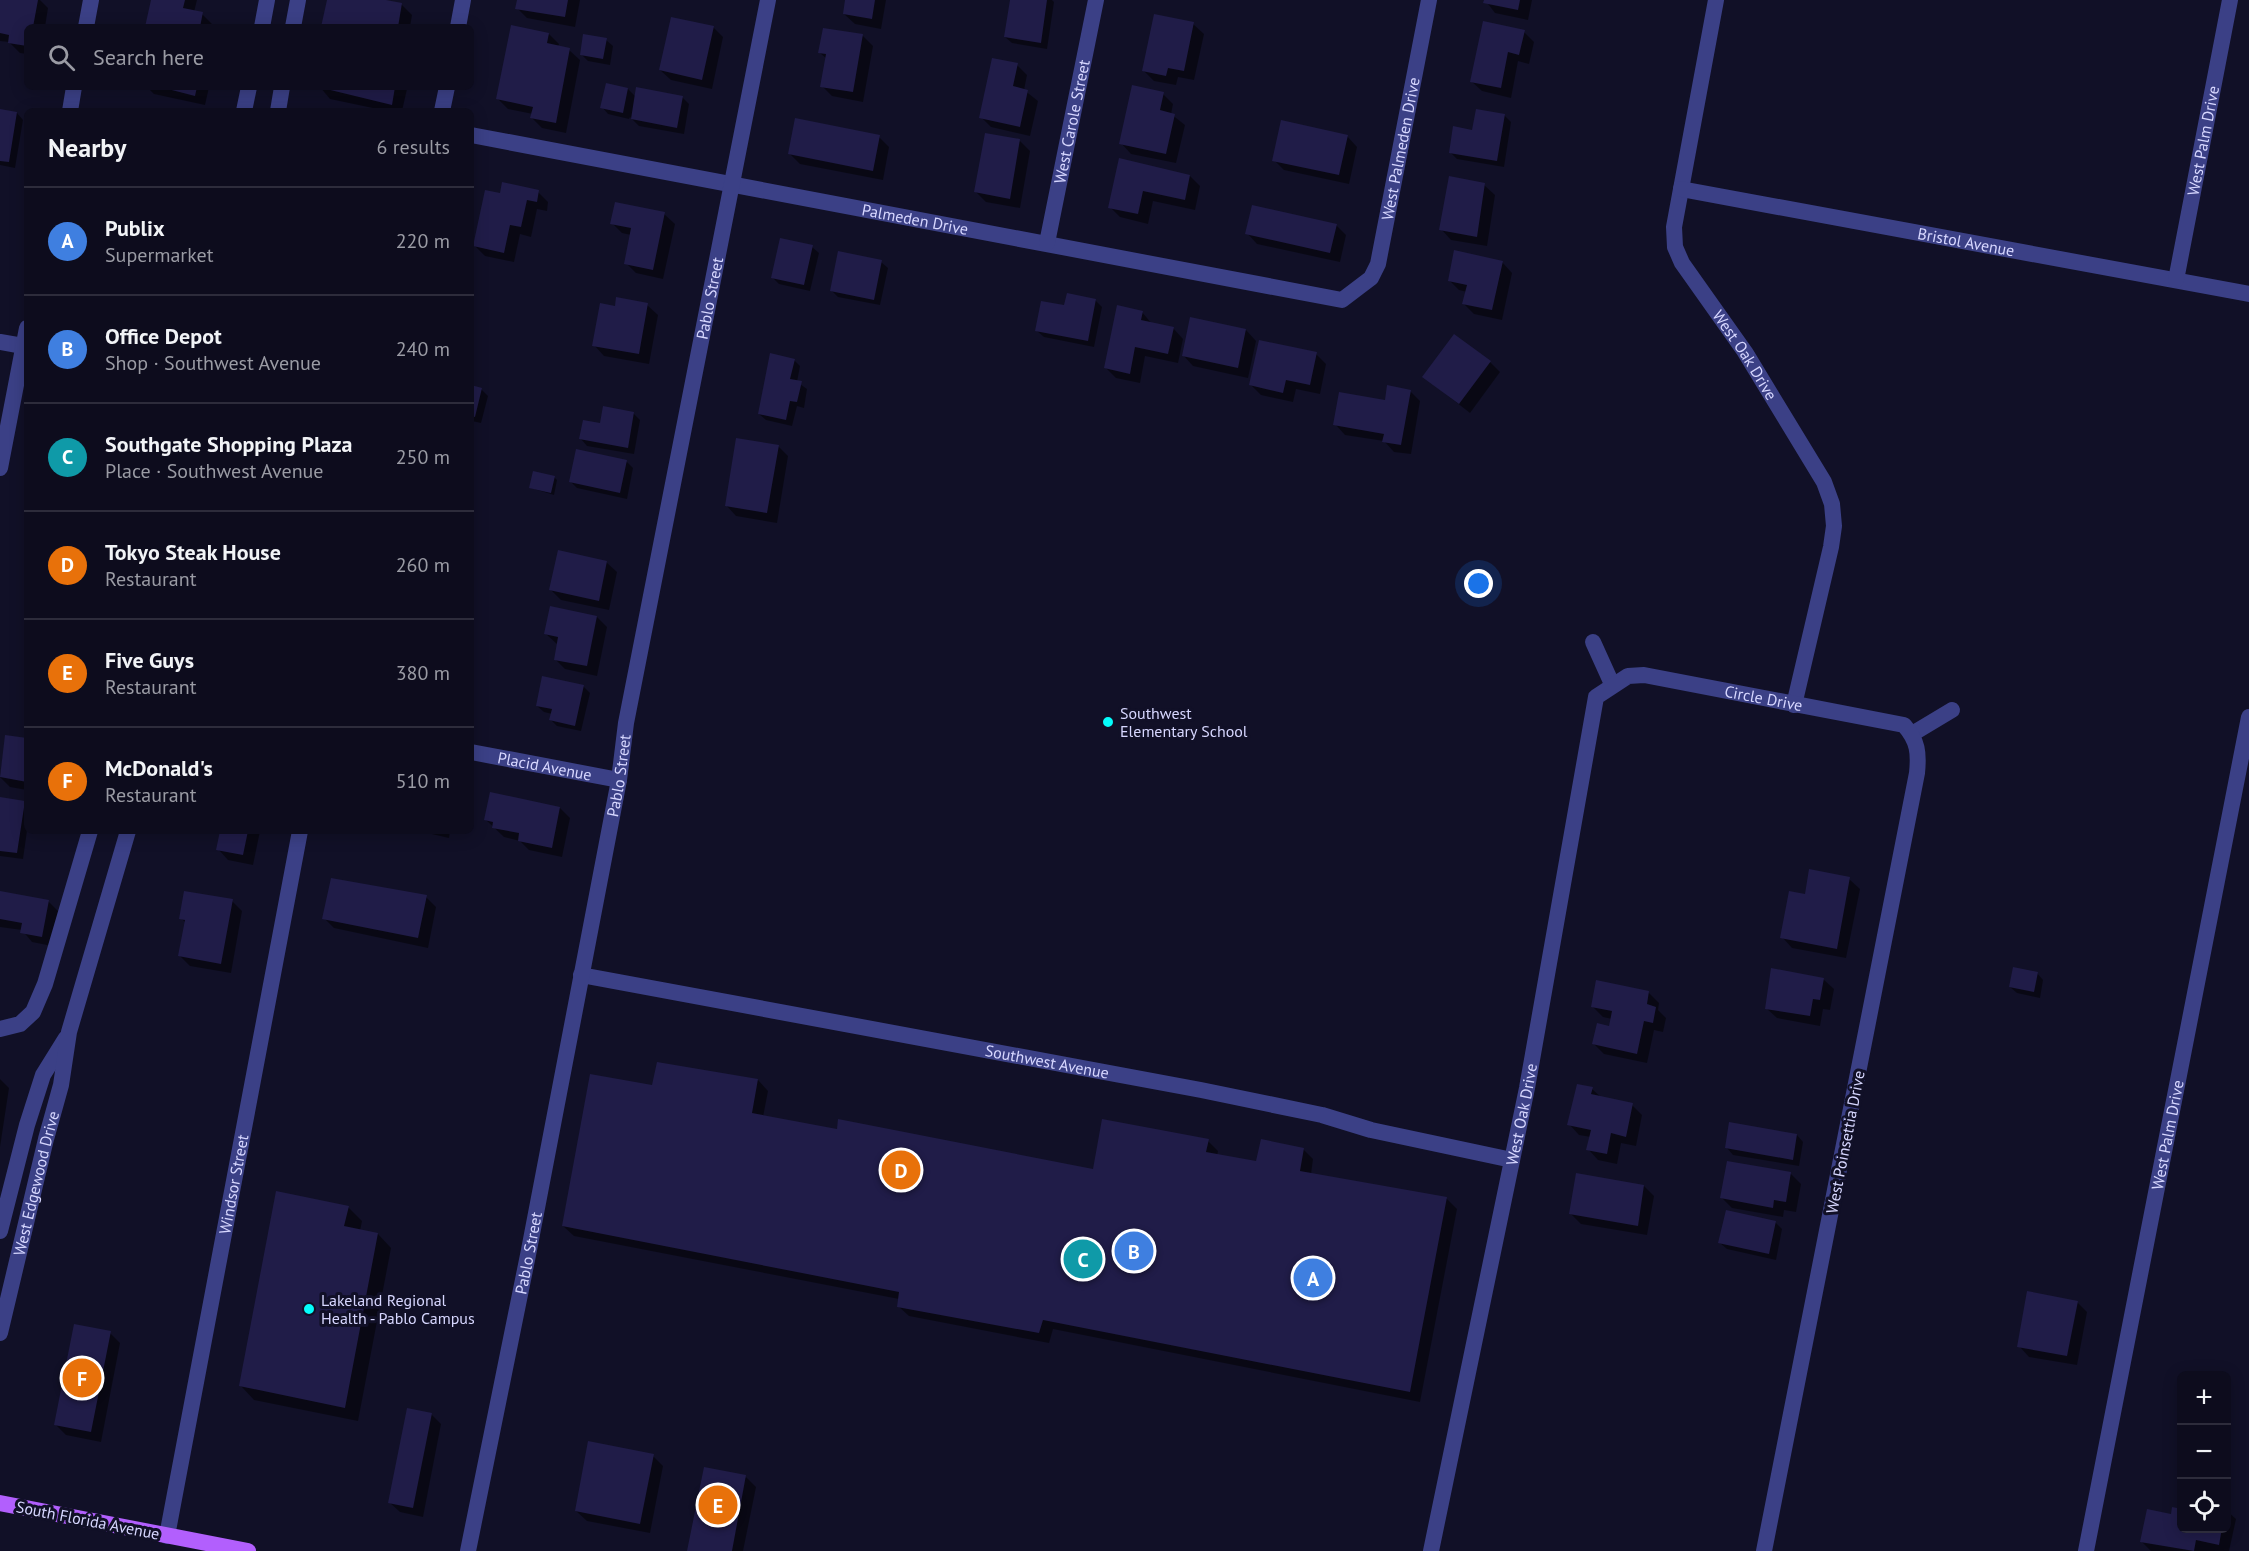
<!DOCTYPE html>
<html lang="en">
<head>
<meta charset="utf-8">
<style>
  body { margin:0; font-family:"PT Sans",sans-serif; background:#1b1a2a; color:#f1f3f6 }
  .controls { position:absolute; right:18px; bottom:18px; display:grid; overflow:hidden; border-radius:9px; box-shadow:0 3px 15px #0003 }
  .controls button { width:54px; height:54px; display:grid; place-items:center; padding:0; border:0; border-bottom:2px solid #2d2c3b; background:#0d0c1d; color:#f1f3f6; font:30px sans-serif }
  .you { position:absolute; left:1479px; top:584px; width:21px; height:21px; margin:-15px; border:4px solid #fff; border-radius:50%; background:#1a73e8; box-shadow:0 0 0 9px #1a73e833 }
  .badge { display:grid; place-items:center; width:39px; height:39px; border-radius:50%; background:#db2777; color:#fff; font-size:20px; font-weight:700 }
  .pin { position:absolute; translate:-50% -50%; border:3px solid #fff; box-shadow:0 2px 6px #0006 }
  .list { margin:0; padding:0; list-style:none }
  h2 { display:flex; justify-content:space-between; align-items:center; height:78px; margin:0; padding:0 24px; font-size:26px }
  h2 small { font-size:20px; font-weight:400; color:#9a9ba4 }
  .list li { display:grid; grid-template-columns:39px 1fr auto; gap:18px; align-items:center; box-sizing:border-box; height:108px; padding:0 24px; border-top:2px solid #2d2c3b }
  .list b { display:block; font-size:22px; white-space:nowrap }
  .list p { margin:0; font-size:20px; white-space:nowrap; color:#9a9ba4 }
  .list em { font-size:20px; font-style:normal; color:#9a9ba4 }
  .icon { flex:none; width:33px; height:33px; fill:none; stroke:currentColor; stroke-width:2; stroke-linecap:round; stroke-linejoin:round }
  .map { position:relative; flex:none; width:2249px; height:1551px; overflow:hidden }
  .search { position:absolute; background:#0d0c1d; box-shadow:0 3px 15px #0003; left:24px; top:24px; width:450px; height:66px; display:flex; align-items:center; gap:15px; box-sizing:border-box; padding:0 21px; border-radius:9px; color:#9a9ba4; font-size:22px }
  .panel { position:absolute; background:#0d0c1d; box-shadow:0 3px 15px #0003; left:24px; top:108px; width:450px; height:726px; border-radius:9px }
  .map>svg:first-child { display:block }
</style>
</head>
<body>
<div class="map">
<svg width="2249" height="1551" viewBox="0 0 2249 1551">
  <rect width="100%" height="100%" fill="#111027"/>
  <path fill="#0007" d="M0 0H40L48 8 45 27H27V54L20 53 9 42 0 41Z
    M152 0H197L194 12 202 14 212 24V27H147Z
    M328 0H378L402 5 412 15 410 27H323Z
    M518 0H580L575 27 527 18 517 8Z
    M847 0H886L881 29 855 24 844 14Z
    M1011 0H1052L1054 2 1047 49 1012 43 1005 37Z
    M1485 0H1532L1528 20 1495 13Z
    M1193 24 1204 34 1194 80 1178 77 1176 85 1154 81 1143 70Z
    M713 27 723 37 712 89 671 80 660 70Z
    M1524 32 1534 42 1529 64 1518 61 1511 98 1482 91 1471 81Z
    M549 34 559 44 558 47 569 50 580 60 566 133 542 128 532 118 533 114 508 109 498 99Z
    M863 36 873 46 863 102 832 96 822 86 827 59 820 53Z
    M606 40 613 46 610 65 588 61 581 54Z
    M1017 65 1027 75 1024 90 1038 101 1030 136 991 127 981 117Z
    M147 87H209L205 105 154 94Z
    M320 87H405L407 89 402 111H387L330 99Z
    M628 89 636 97H682L689 104 684 134 639 126 630 117 629 119 608 114 602 107Z
    M1163 94 1173 104 1171 114 1185 125 1176 163 1131 154 1121 143Z
    M0 110 17 113 23 120 15 168 0 165Z
    M1504 115 1511 122 1504 167 1457 159 1450 152 1473 131Z
    M1347 136 1357 147 1349 184 1284 170 1274 160Z
    M879 137 889 147 883 180 800 164 789 153Z
    M1020 141 1030 151 1020 208 986 202 976 192Z
    M1120 160 1190 176 1200 186 1195 210 1153 201 1148 224 1120 217 1110 207Z
    M1484 185 1495 195 1487 246 1451 240 1441 229Z
    M538 192 548 202 547 211 537 209 531 237 520 234 514 262 485 256 475 246 501 195Z
    M664 214 675 224 663 279 636 273 626 263 631 235 622 233 612 223Z
    M1336 225 1346 235 1340 262 1257 244 1247 233Z
    M812 247 819 253 810 291 779 284 772 277Z
    M881 262 888 268 880 305 838 297 831 290Z
    M1502 262 1512 273 1502 320 1474 314 1464 304 1467 292 1459 290 1449 280Z
    M1095 300 1102 307 1094 347 1044 337 1037 331 1065 307Z
    M647 305 658 315 649 364 604 356 594 345 616 307Z
    M1142 312 1152 324 1173 328 1183 339 1178 363 1145 356 1140 383 1116 378 1106 368Z
    M1246 330 1256 341 1248 378 1193 366 1183 355Z
    M1316 354 1326 364 1320 394 1296 389 1293 402 1261 395 1251 385Z
    M794 360 800 366 797 382 807 389 804 408 797 406 792 426 766 420 759 414Z
    M1490 362 1500 372 1470 413 1424 377Z
    M471 387 481 389 488 396 481 423 472 421 471 428Z
    M1410 391 1420 401 1411 454 1394 452 1384 441 1345 435 1335 424Z
    M633 413 640 420 634 454 587 446 581 439 601 425Z
    M778 446 788 456 777 523 736 516 726 505Z
    M627 462 633 468 627 499 577 488 570 481Z
    M554 477 557 480 554 495 531 488Z
    M606 562 617 572 609 610 561 600 551 590Z
    M597 617 607 627 597 676 565 669 555 659 558 645 546 634Z
    M583 686 590 693 581 731 557 726 551 720 552 714 544 712 537 706Z
    M6 736 27 740V790L10 787 0 777Z
    M0 799 27 805V831L23 859 0 856Z
    M560 808 570 818 562 857 529 850 520 841 504 837 486 820Z
    M213 831H260L253 865 228 860 218 849 221 833Z
    M419 831H450L449 838Z
    M1849 879 1860 889 1846 958 1792 948 1782 937 1806 896Z
    M0 892 48 901 58 911 52 946 32 942 22 930 0 927Z
    M426 897 436 907 428 948 334 928 324 918Z
    M232 901 242 911 231 973 190 966 180 956 186 923 181 918Z
    M2037 973 2043 980 2040 998 2017 993 2010 987Z
    M1823 979 1834 989 1830 1010 1823 1009 1820 1026 1777 1018 1766 1008Z
    M1649 993 1659 1003 1658 1010 1666 1018 1663 1032 1654 1030 1647 1063 1604 1054 1594 1044 1610 1028 1612 1019 1603 1017 1592 1006Z
    M0 1079 9 1088 0 1147Z
    M758 1080 768 1091 763 1117 838 1131 1095 1171 1208 1141 1218 1151 1217 1156 1257 1163 1303 1149 1313 1159 1311 1174 1447 1199 1457 1209 1420 1402 1053 1329 1049 1343 909 1316 898 1306 899 1299 574 1236 563 1226 653 1087Z
    M1592 1089 1602 1098 1632 1105 1642 1115 1636 1146 1621 1143 1617 1164 1598 1160 1588 1149 1591 1137 1579 1135 1569 1124Z
    M1797 1135 1803 1142 1799 1166 1733 1155 1727 1148Z
    M1791 1174 1801 1184 1796 1212 1784 1210 1783 1217 1732 1208 1722 1198Z
    M1644 1186 1654 1196 1647 1235 1581 1224 1571 1214Z
    M348 1207 362 1221 360 1231 378 1234 391 1248 358 1421 254 1400 241 1386Z
    M1727 1212 1776 1223 1782 1229 1776 1260 1727 1249 1720 1243Z
    M2077 1302 2087 1312 2077 1365 2029 1357 2019 1346Z
    M110 1333 120 1343 101 1442 66 1435 56 1425Z
    M431 1414 441 1424 423 1517 400 1512 389 1502Z
    M653 1456 663 1466 650 1533 587 1521 576 1511Z
    M746 1477 756 1487 743 1551H689Z
    M2226 1510 2236 1519 2229 1551H2151L2142 1542 2172 1515 2182 1528H2226Z"/>
  <path fill="#201c48" d="M0 0H38L33 27H27V46L8 43 9 35 0 33Z
    M151 0H185L183 8 203 12 200 27H145Z
    M327 0H386L402 3 398 27H321Z
    M517 0H568L565 17 515 9Z
    M845 0H875L872 19 843 14Z
    M1010 0H1047L1041 43 1004 37Z
    M1484 0H1520L1518 10 1483 3Z
    M1154 14 1194 22 1184 71 1168 68 1166 76 1142 71Z
    M671 17 714 26 702 80 659 70Z
    M1483 21 1525 30 1519 55 1508 52 1501 88 1470 82Z
    M511 25 549 33 547 43 570 48 556 123 530 118 533 107 496 99Z
    M823 28 863 34 853 92 820 87 826 54 818 53Z
    M583 34 607 38 603 59 580 55Z
    M992 58 1018 63 1013 86 1028 90 1020 127 979 118Z
    M606 83 628 88 623 113 600 108Z
    M1132 85 1164 92 1160 110 1175 114 1166 154 1119 144Z
    M160 87H197L195 96Z
    M318 87H395L392 105Z
    M636 87 683 96 677 128 631 119Z
    M0 109 17 112 9 162 0 161Z
    M1476 109 1505 114 1497 161 1449 153 1453 126 1472 130Z
    M795 118 880 135 873 171 788 154Z
    M1281 120 1348 135 1339 175 1272 161Z
    M985 133 1020 139 1010 199 974 192Z
    M1119 158 1190 175 1185 200 1143 191 1138 214 1108 208Z
    M1449 176 1485 183 1477 237 1439 230Z
    M502 182 539 190 537 202 527 200 521 227 510 225 504 253 473 246 485 190 500 193Z
    M615 202 665 212 653 270 624 264 631 228 610 224Z
    M1252 205 1337 224 1330 253 1245 234Z
    M780 238 813 245 804 285 771 278Z
    M1454 250 1503 261 1492 310 1462 304 1467 285 1448 281Z
    M838 251 882 260 874 300 830 291Z
    M1067 293 1096 299 1088 341 1035 331 1041 301 1064 305Z
    M616 297 648 303 639 354 592 346 600 303 615 306Z
    M1117 305 1143 311 1141 320 1174 327 1168 354 1135 347 1130 374 1104 368Z
    M1190 317 1246 329 1238 368 1182 356Z
    M1454 334 1491 361 1459 404 1422 377Z
    M1259 340 1317 352 1310 385 1286 380 1283 393 1249 385Z
    M770 353 795 359 790 379 802 381 797 402 790 401 786 420 758 414Z
    M471 385 482 388 475 417 471 416Z
    M1387 385 1411 390 1401 445 1382 442 1384 434 1333 425 1339 392 1385 400Z
    M603 406 634 412 628 448 579 439 583 420 600 423Z
    M736 438 779 445 767 513 725 506Z
    M576 449 627 460 620 493 569 482Z
    M533 471 555 476 551 493 529 488Z
    M558 550 607 561 599 601 549 590Z
    M550 606 597 616 587 666 554 660 558 637 544 634Z
    M542 676 584 685 575 726 549 720 552 709 536 706Z
    M5 735 27 738V782L0 777Z
    M490 792 560 807 552 848 518 841 519 833 492 828 493 822 484 820Z
    M0 797 25 801 17 853 0 851Z
    M220 831H248L243 855 216 850Z
    M1809 869 1850 877 1837 949 1780 938 1789 891 1805 894Z
    M331 878 427 895 418 938 322 919Z
    M0 891 49 900 42 937 20 933 22 923 0 919Z
    M184 891 233 899 221 964 178 956 185 920 179 919Z
    M2013 967 2038 972 2034 992 2009 987Z
    M1771 968 1824 978 1820 1000 1813 999 1810 1016 1765 1009Z
    M1596 980 1649 991 1647 1004 1656 1007 1653 1023 1644 1021 1637 1054 1592 1044 1597 1023 1609 1026 1612 1011 1591 1007Z
    M657 1062 758 1079 752 1113 837 1129 838 1119 1093 1169 1102 1119 1209 1139 1206 1152 1256 1161 1261 1139 1304 1148 1300 1171 1447 1197 1410 1392 1043 1320 1039 1333 897 1307 899 1292 562 1226 590 1074 652 1085Z
    M1577 1084 1593 1087 1591 1094 1633 1103 1626 1137 1611 1133 1607 1154 1586 1150 1591 1130 1567 1125Z
    M1729 1122 1797 1134 1793 1160 1725 1148Z
    M1727 1161 1791 1172 1786 1202 1774 1200 1773 1208 1720 1198Z
    M1576 1173 1644 1185 1638 1226 1569 1214Z
    M276 1191 349 1206 344 1226 378 1233 345 1408 239 1386Z
    M1726 1210 1776 1221 1769 1254 1718 1243Z
    M2027 1291 2078 1301 2067 1356 2017 1347Z
    M74 1324 111 1331 91 1432 54 1425Z
    M407 1408 432 1413 413 1508 388 1503Z
    M588 1441 654 1454 640 1524 575 1511Z
    M704 1467 746 1475 732 1551H687Z
    M2172 1507 2182 1509V1528H2222L2219 1545 2196 1540 2194 1551 2140 1542 2147 1509 2171 1514Z"/>
  <g fill="none" stroke-linecap="round" stroke-linejoin="round">
    <g stroke="#3b4086" stroke-width="16">
      <path id="s1" d="M1716 0 1674 227 1675 247 1682 263 1745 352 1824 482 1832 504 1834 526 1831 547 1794 705"/>
      <path d="M86 27 91 0"/>
      <path d="M262 27 267 0"/>
      <path d="M293 27 298 0"/>
      <path d="M458 27 463 0"/>
      <path d="M70 111 74 87"/>
      <path d="M244 111 249 87"/>
      <path d="M278 111 282 87"/>
      <path d="M442 111 447 87"/>
      <path id="s2" d="M471 135 1342 300 1371 278 1378 264 1429 0"/>
      <path id="s3" d="M1681 189 2249 294"/>
      <path id="s4" d="M1047 243 1096 0"/>
      <path id="s5" d="M2176 280 2230 0"/>
      <path d="M0 342 23 346"/>
      <path d="M0 468 27 328"/>
      <path d="M1593 642 1612 684"/>
      <path d="M1912 734 1952 710"/>
      <path id="s6" d="M471 752 619 780"/>
      <path id="s7" d="M581 975 1201 1090 1322 1115 1371 1130 1512 1160"/>
      <path d="M0 1029 20 1024 33 1012 45 984 90 831"/>
      <path d="M0 1231 27 1125 43 1075 66 1038"/>
      <path id="s8" d="M0 1333 46 1139 61 1085 69 1032 128 831"/>
      <path id="s9" d="M167 1536 300 831"/>
      <path id="s10" d="M468 1551 528 1255 619 780 626 723 768 0"/>
      <path id="s11" d="M1431 1551 1527 1088 1596 697 1628 676 1644 675 1904 725C1918 741 1919 753 1917 773L1764 1551"/>
      <path id="s12" d="M2086 1551 2249 717"/>
    </g>
    <path stroke="#b25ffd" stroke-width="16" d="M0 1503 248 1551"/>
  </g>
  <g fill="#05fcfb" stroke="#111027" stroke-width="2">
    <circle cx="1108" cy="722" r="6"/>
    <circle cx="309" cy="1309" r="6"/>
  </g>
  <g text-anchor="middle" dominant-baseline="central" stroke-width="6" stroke-linejoin="round" paint-order="stroke">
    <g font-size="16" fill="#d7d7ff" stroke="#111027">
      <text stroke="none"><textPath href="#s4" startOffset="124">West Carole Street</textPath></text>
      <text stroke="none"><textPath href="#s5" startOffset="142">West Palm Drive</textPath></text>
      <text stroke="none"><textPath href="#s2" startOffset="1056">West Palmeden Drive</textPath></text>
      <text stroke="none"><textPath href="#s2" startOffset="452">Palmeden Drive</textPath></text>
      <text stroke="none"><textPath href="#s3" startOffset="290">Bristol Avenue</textPath></text>
      <text stroke="none"><textPath href="#s10" startOffset="1276">Pablo Street</textPath></text>
      <text stroke="none"><textPath href="#s1" startOffset="380">West Oak Drive</textPath></text>
      <text stroke="none"><textPath href="#s11" startOffset="1046">Circle Drive</textPath></text>
      <text stroke="none"><textPath href="#s6" startOffset="75">Placid Avenue</textPath></text>
      <text stroke="none"><textPath href="#s10" startOffset="790">Pablo Street</textPath></text>
      <text stroke="none"><textPath href="#s7" startOffset="474">Southwest Avenue</textPath></text>
      <text stroke="none"><textPath href="#s11" startOffset="446">West Oak Drive</textPath></text>
      <text stroke="none"><textPath href="#s12" startOffset="424">West Palm Drive</textPath></text>
      <text transform="translate(1845 1142) rotate(-79)">West Poinsettia Drive</text>
      <text stroke="none"><textPath href="#s8" startOffset="154">West Edgewood Drive</textPath></text>
      <text stroke="none"><textPath href="#s9" startOffset="358">Windsor Street</textPath></text>
      <text stroke="none"><textPath href="#s10" startOffset="304">Pablo Street</textPath></text>
      <text transform="translate(88 1520) rotate(11)">South Florida Avenue</text>
    </g>
    <g font-size="16" fill="#d7d7ff" stroke="#111027" text-anchor="start">
      <text x="1120" y="713">Southwest<tspan x="1120" dy="18">Elementary School</tspan></text>
      <text x="321" y="1300">Lakeland Regional<tspan x="321" dy="18">Health - Pablo Campus</tspan></text>
    </g>
  </g>
</svg>
<div class="controls">
<button>+</button>
<button>−</button>
<button><svg class="icon" aria-label="locate" viewBox="0 0 24 24"><circle cx="12" cy="12" r="6"/><path d="M12 2v4M12 18v4M2 12h4M18 12h4"/></svg></button>
</div>
<div class="you"></div>
<div class="pin badge" style="left:1313px;top:1278px;background:#3f7fe0">A</div>
<div class="pin badge" style="left:1134px;top:1251px;background:#3f7fe0">B</div>
<div class="pin badge" style="left:1083px;top:1259px;background:#0f9aa8">C</div>
<div class="pin badge" style="left:901px;top:1170px;background:#e8710a">D</div>
<div class="pin badge" style="left:718px;top:1505px;background:#e8710a">E</div>
<div class="pin badge" style="left:82px;top:1378px;background:#e8710a">F</div>
<div class="search"><svg class="icon" aria-label="search" viewBox="0 0 24 24"><circle cx="10" cy="10" r="6"/><path d="M15 15l6 6"/></svg>Search here</div>
<section class="panel">
<h2>Nearby<small>6 results</small></h2>
<ul class="list">
<li><span class="badge" style="background:#3f7fe0">A</span><div><b>Publix</b><p>Supermarket</p></div><em>220 m</em></li>
<li><span class="badge" style="background:#3f7fe0">B</span><div><b>Office Depot</b><p>Shop · Southwest Avenue</p></div><em>240 m</em></li>
<li><span class="badge" style="background:#0f9aa8">C</span><div><b>Southgate Shopping Plaza</b><p>Place · Southwest Avenue</p></div><em>250 m</em></li>
<li><span class="badge" style="background:#e8710a">D</span><div><b>Tokyo Steak House</b><p>Restaurant</p></div><em>260 m</em></li>
<li><span class="badge" style="background:#e8710a">E</span><div><b>Five Guys</b><p>Restaurant</p></div><em>380 m</em></li>
<li><span class="badge" style="background:#e8710a">F</span><div><b>McDonald's</b><p>Restaurant</p></div><em>510 m</em></li>
</ul>
</section>
</div>
</body>
</html>
